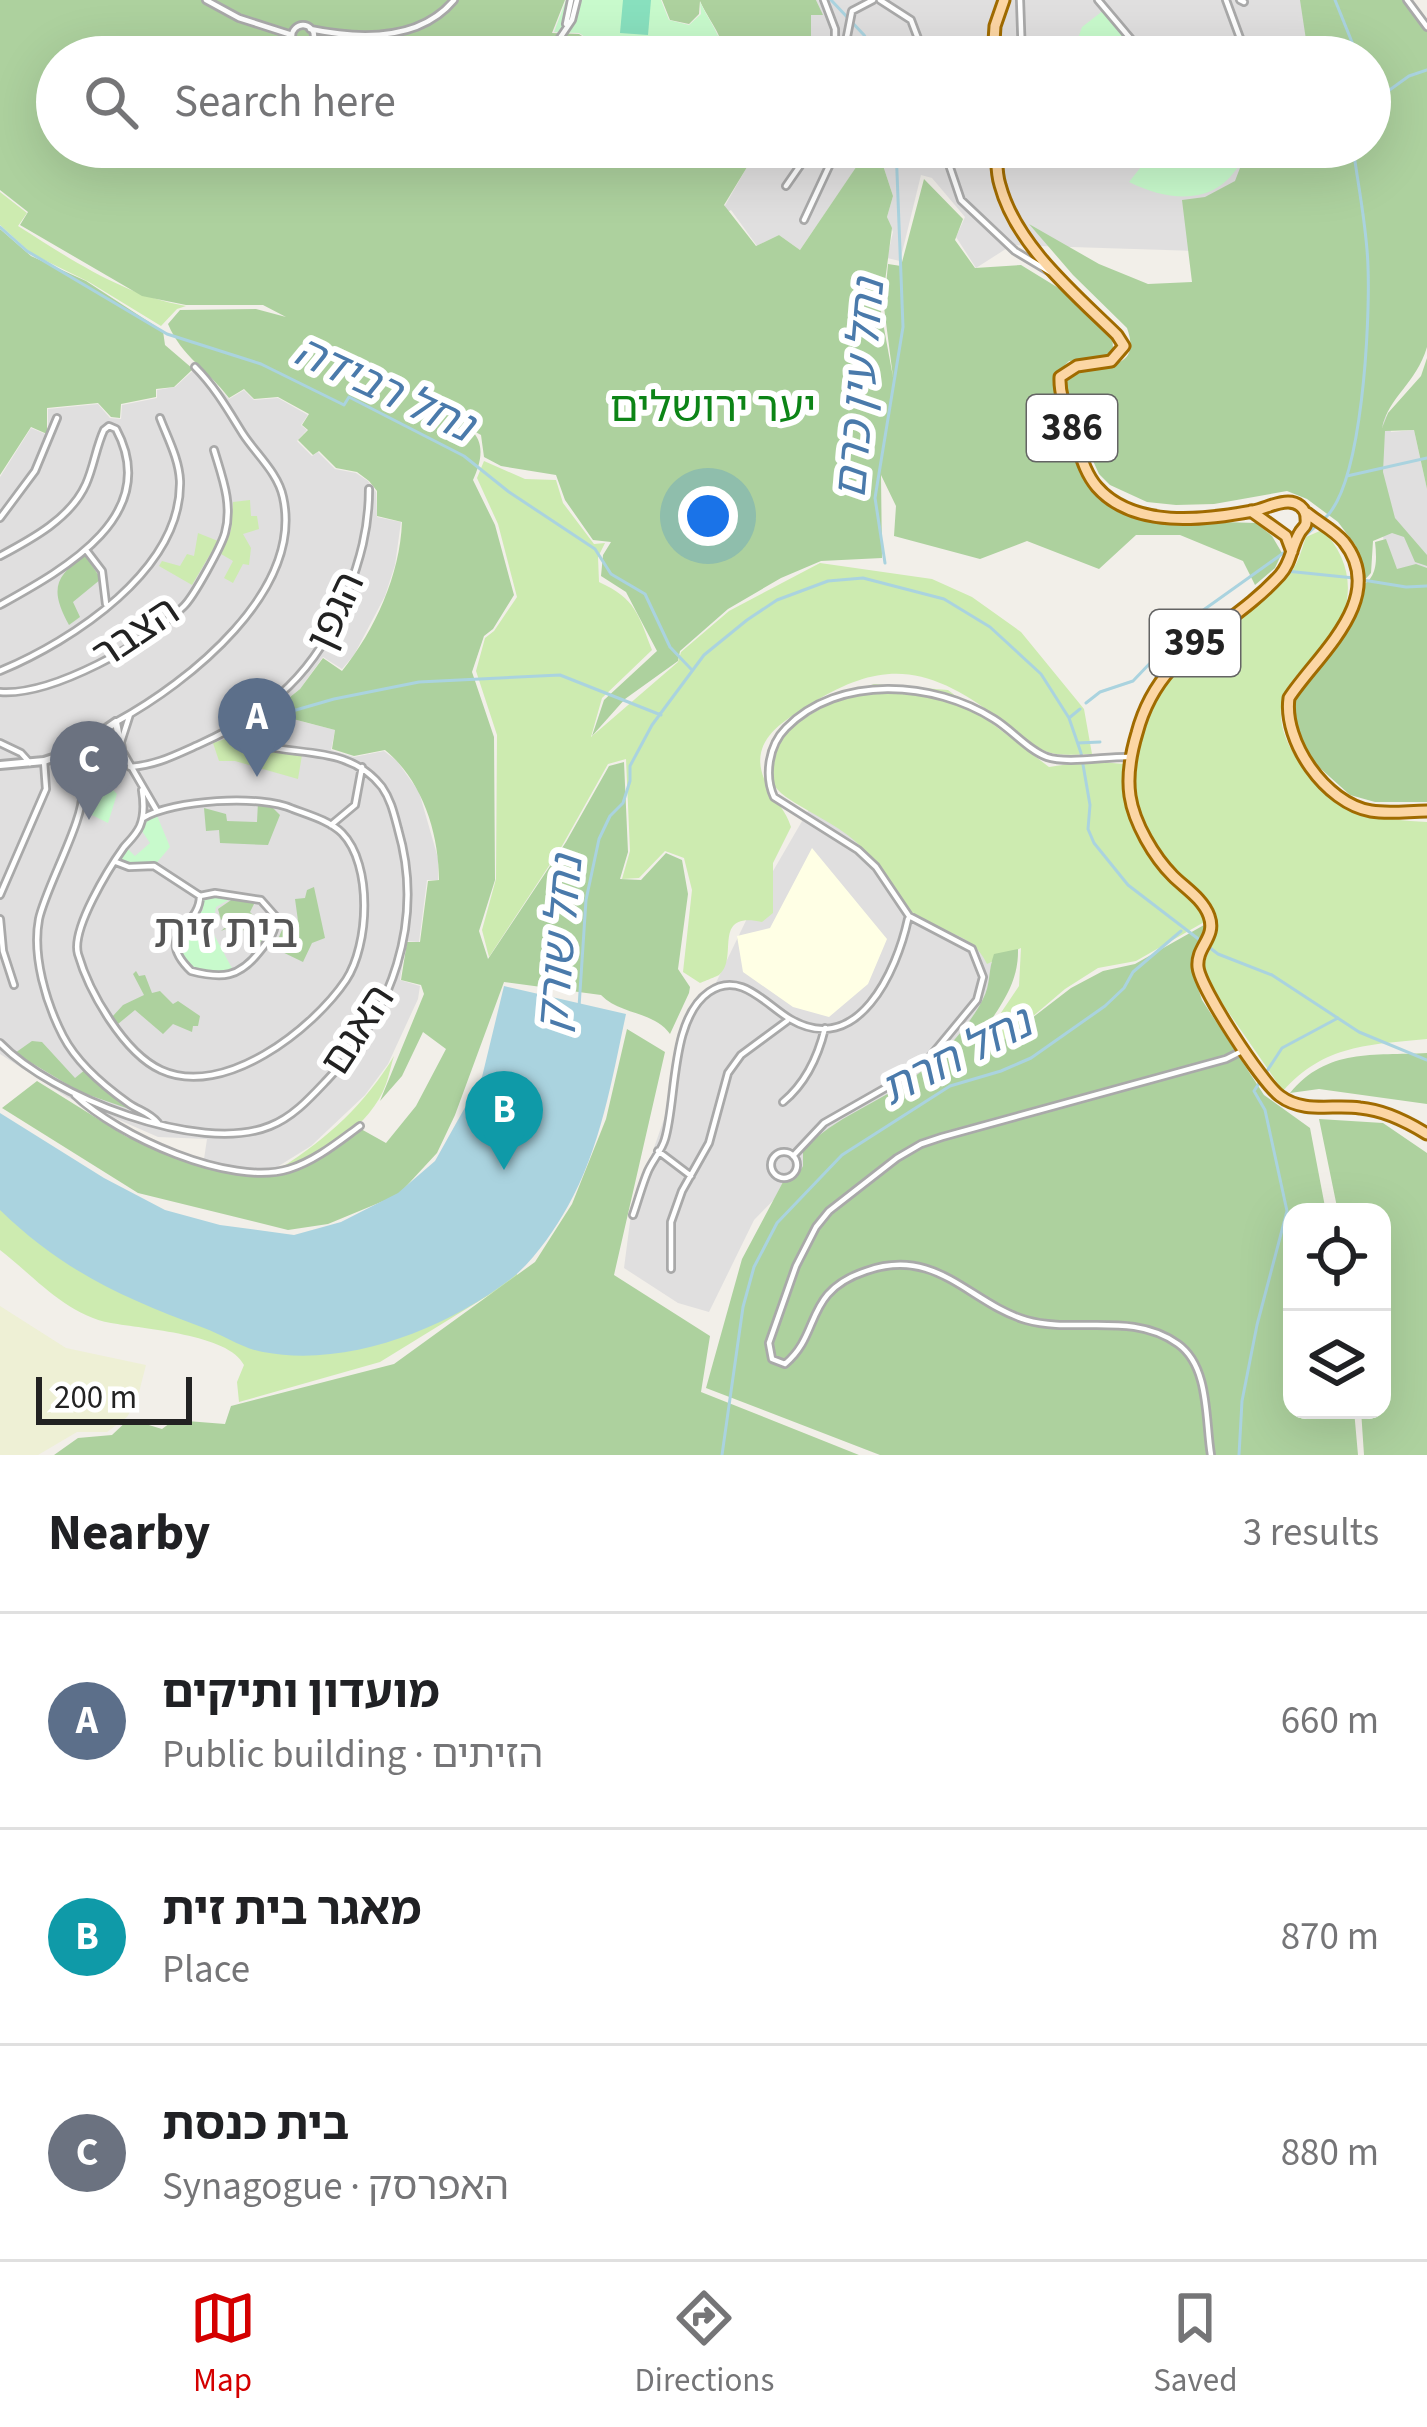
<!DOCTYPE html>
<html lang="en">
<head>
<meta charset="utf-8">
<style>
  body { margin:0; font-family:"Source Sans 3","Noto Sans Hebrew",sans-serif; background:#f6f6f6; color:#202124 }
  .controls { position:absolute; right:36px; bottom:36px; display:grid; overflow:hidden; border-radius:24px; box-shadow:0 12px 48px #0002 }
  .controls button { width:108px; height:108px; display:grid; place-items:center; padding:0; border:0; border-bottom:3px solid #e0e0e0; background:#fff; color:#202124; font:60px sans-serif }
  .scale { position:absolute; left:36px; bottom:30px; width:156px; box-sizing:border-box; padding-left:12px; border:6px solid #222; border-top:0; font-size:33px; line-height:42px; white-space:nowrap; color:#222; -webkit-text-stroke:9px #fff; paint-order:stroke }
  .you { position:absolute; left:708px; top:516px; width:42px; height:42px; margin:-30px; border:9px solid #fff; border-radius:50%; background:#1a73e8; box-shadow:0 0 0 18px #1a73e833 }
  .badge { display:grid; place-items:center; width:78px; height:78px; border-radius:50%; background:#d40000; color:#fff; font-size:39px; font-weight:700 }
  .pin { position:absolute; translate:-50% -99px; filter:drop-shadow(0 3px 6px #0008) }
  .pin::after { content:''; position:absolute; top:63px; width:42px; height:36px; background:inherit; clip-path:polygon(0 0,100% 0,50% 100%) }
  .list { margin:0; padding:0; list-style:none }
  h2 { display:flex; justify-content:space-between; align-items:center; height:156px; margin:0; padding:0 48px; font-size:51px }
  h2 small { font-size:39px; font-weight:400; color:#757577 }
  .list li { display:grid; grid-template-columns:78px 1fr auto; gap:36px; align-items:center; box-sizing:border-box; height:216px; padding:0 48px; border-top:3px solid #e0e0e0 }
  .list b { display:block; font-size:45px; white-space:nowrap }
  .list p { margin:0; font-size:39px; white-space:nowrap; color:#757577 }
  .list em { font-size:39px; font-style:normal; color:#757577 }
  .icon { flex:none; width:66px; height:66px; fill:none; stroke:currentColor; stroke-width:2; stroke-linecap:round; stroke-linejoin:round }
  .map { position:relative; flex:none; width:1427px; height:1455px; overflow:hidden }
  .search { position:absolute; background:#fff; box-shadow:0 12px 48px #0002; left:36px; right:36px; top:36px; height:132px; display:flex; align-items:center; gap:30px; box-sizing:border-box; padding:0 42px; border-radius:66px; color:#757577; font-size:45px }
  .sheet { height:804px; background:#fff }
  nav { display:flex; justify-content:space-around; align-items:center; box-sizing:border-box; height:168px; border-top:3px solid #e0e0e0; background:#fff; font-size:33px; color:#757577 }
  nav a { display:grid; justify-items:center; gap:6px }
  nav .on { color:#d40000 }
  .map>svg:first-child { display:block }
</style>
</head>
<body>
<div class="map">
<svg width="1427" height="1455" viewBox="0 0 1427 1455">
  <rect width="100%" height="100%" fill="#f2efe9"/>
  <path fill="#e0dfdf" d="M816 0H1318L1312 57H811V14H822Z
    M768 147H870L800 250 779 235 757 246 731 210 718 218 755 153 763 154Z
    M877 147H1258L1197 251 1012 245 976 268 956 237 965 217 932 178 921 175 900 261 887 258 893 232 887 217 893 196Z
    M199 365 229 399 244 390 254 400 278 398 308 415 301 425 307 430 297 441 312 456 318 452 335 469 356 473 368 481 376 492 377 517 401 522 395 565 385 596 354 655 342 669 323 657 300 689 269 713 335 730 331 750 354 757 384 751 397 761 419 792 438 858V880H427L419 942 406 941 400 980 420 986 418 999 388 1064 365 1095 311 1146 277 1167 258 1169 240 1170 204 1159 207 1139 158 1137 67 1097 0 1054V477L31 428 48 435V409L98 404 110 418 121 419 122 405 157 398V390L175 387Z
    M1386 414 1391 432 1414 430 1427 489V569L1388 572 1372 457Z
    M812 804 970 929 995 969 989 1007 932 1078 812 1161 754 1220 709 1312 678 1303 624 1268 631 1214 672 1096 685 1019 710 995 755 902Z"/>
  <path fill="#ffffe5" d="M812 848 887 939 868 984 829 1017 793 1007 743 972 737 936 770 928Z"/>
  <path fill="#eef0d5" d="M0 1306 66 1348 146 1365 137 1400 127 1417 107 1432H77L38 1455H0Z"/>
  <path fill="#cdebb0" d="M0 192 27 213 18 226C72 260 123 295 186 306L177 309 161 326 89 282 32 254 0 225Z
    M484 461 525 479 556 480 563 503 594 544 605 543 598 557 599 582C636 599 638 614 652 650L602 698 591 737 678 662 681 652 729 611 820 563 932 579 972 597 1021 632 1084 709 1092 754C1077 754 1059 757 1045 751 1029 745 1014 729 1000 719 933 669 888 656 814 702 780 723 744 743 768 787 776 802 786 811 791 827L773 863V913L762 922C710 911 740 958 719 975 718 976 702 982 700 983L683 972 692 890 684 858 665 851 639 878 622 879 630 851 626 759 608 764 562 846 489 957 482 930 496 879 497 735 476 671 485 638 494 631 517 597 498 524 477 478Z
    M250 500 251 516H257L259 529 243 534 251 548 249 565 243 564 233 583 224 578 233 561 221 554 231 530 233 502Z
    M1322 530C1354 561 1356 604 1330 640 1316 659 1290 675 1283 698 1269 743 1324 799 1362 812 1383 819 1405 821 1427 822V1039C1369 1045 1325 1044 1283 1091L1211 987 1203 969C1205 957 1214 945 1215 934 1220 898 1183 885 1165 861 1143 834 1131 791 1136 756 1140 731 1148 699 1165 679 1200 635 1259 615 1292 571 1299 561 1302 548 1306 537Z
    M198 533 218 541 192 585 159 566 162 561 180 566 187 554 194 556Z
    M874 684 948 690 1049 767 1089 761 1124 764C1126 809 1135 845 1167 878 1182 893 1195 903 1206 921L1136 961 1098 968 1065 989 1011 1035 980 1054V1044L1019 986 1021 948 987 964C972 931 939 933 912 915 894 902 877 861 856 842 835 823 809 813 786 797 721 748 840 697 874 684Z
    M231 737 257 750 302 755 298 779 235 761H219L213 743Z
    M394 1056C391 1065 389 1076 386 1084 371 1126 322 1156 281 1168 328 1138 366 1103 394 1056Z
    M0 1144 194 1303 514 1266 518 1277 380 1362 239 1402 237 1382 244 1365C229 1334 143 1329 111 1323 66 1315 35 1277 0 1250Z"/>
  <path fill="#add19e" d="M0 0H565L552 33 579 34 615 57H57V147H637V157L666 147H767L763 154H755L724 205 756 246 779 235 800 250 869 148 877 147 893 196 887 217 892 228 881 312 893 377 884 307 888 264 901 266 924 179 963 219 955 240 975 268 1021 265 1065 292 1112 333 1113 348 1106 358 1069 361 1053 377 1076 462 1088 486 1105 501 1157 520 1256 523 1272 536 1282 553 1275 568 1255 585 1243 561 1180 535H1136L1099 569 1027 541 980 559 894 536 896 506 881 475 882 558 821 561 781 578 728 609 680 651 678 661 625 699 592 736 604 700 657 651 626 592 601 576 603 555 611 542 593 540 565 500 556 475 501 466 484 457 481 435 470 429C486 443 481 462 473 480L495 525 514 595 493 629 484 636 472 672 494 737 495 880 479 931 488 959 566 842 609 766 624 762 628 852 620 879 641 880 666 853 682 860 688 894 678 969 690 987 689 993 670 1034C654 1011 620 1015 601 995L504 982 455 1115 437 1153 398 1195 328 1224 288 1230 138 1193 2 1108 37 1081 127 1137 240 1175 295 1169 361 1129 386 1143 416 1106 446 1049 423 1032 402 1076 380 1101 424 994 421 985 401 980 407 942H420L428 881 439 880C439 833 422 780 385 750L354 756 332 749 335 730 270 713 300 689 323 658 342 671C375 630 400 575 402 522L377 516V491L369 481 357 472 336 468 319 451 313 455 298 440 308 430 302 425 309 414 278 397 254 399 244 389 229 398C207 369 182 357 168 324L180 310 256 309 286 317 263 305H186L142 296 20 225 28 212 0 190Z
    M662 0H816L823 15H811V57H725C723 35 709 21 700 1L699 14 689 24 670 20Z
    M1300 0H1404L1427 29V347C1416 384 1389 396 1382 428L1388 413 1421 376 1427 358V489L1414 430 1385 431 1383 472 1395 518 1427 555V566L1415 562 1404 537 1392 533 1373 541 1371 573 1360 585 1356 546 1338 522 1307 499 1287 491 1214 504 1176 505 1147 502 1110 485 1099 474 1088 450 1064 383C1082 357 1146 381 1127 328L1073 275 1029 224 1099 264 1148 284 1192 282 1182 200 1205 197 1235 181 1248 147H1370V57H1292L1308 53Z
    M0 229 31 256 86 281 163 331 165 345 193 369 174 387 156 389V397L121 404 120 418 111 417 98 403 47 408V434L31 427 0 475Z
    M1386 539 1397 569 1416 564 1427 568V802H1375L1350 795 1311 760 1292 726 1295 695 1342 635 1358 587C1378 580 1377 560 1375 542Z
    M85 555 101 579 73 602 80 617 69 625C50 590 54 577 85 555Z
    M258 802 269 804 280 815 268 845 220 843 219 830 206 831 204 808 226 814 227 821 257 822Z
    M314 887 325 938 312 943 303 962 274 948 282 930 299 928 295 899 305 898 307 890Z
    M234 898 255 902 250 912 260 922 264 940 254 951 240 923 221 931 231 922 226 916 221 920 218 909Z
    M1204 925 1207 936 1192 970 1202 1000 1264 1095 1310 1128 1326 1212H1292V1410H1354L1358 1455H880L706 1388 742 1259 783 1182 797 1177 803 1166V1150C836 1116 877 1104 914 1077 939 1059 969 1027 983 999 991 984 988 970 994 954L1018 949C1019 988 995 1011 977 1043L980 1058 1071 988 1103 971 1135 964Z
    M136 971 139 976 145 975 152 993 160 991 173 1004 178 1001 200 1016 198 1026H193L192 1032 173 1024 163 1034 135 1010 118 1024 112 1017 123 1005 144 995 133 974Z
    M627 1029 665 1052 614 1275 710 1336 701 1392 859 1455H54L78 1438 112 1435 129 1419 162 1429 174 1420 225 1424 231 1406 394 1364 535 1262 572 1204 606 1119Z
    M32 1041 42 1042 75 1078 86 1069 138 1112 80 1092 15 1053Z
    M1427 1053V1104L1319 1089 1290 1093C1327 1048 1373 1056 1427 1053Z
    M1319 1119 1383 1123 1427 1153V1455H1364L1361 1410H1382V1212H1338Z"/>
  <path fill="#c8facc" d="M566 0H661L669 20 689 25 701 14 700 2C709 21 722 36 724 57H617L579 33 554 32Z
    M1104 10 1141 57H1093L1078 38 1082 27Z
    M1170 147H1247C1228 204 1177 206 1129 182L1148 158 1153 164Z
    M95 771 117 794 108 823 84 811 88 798 84 779Z
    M156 813 170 847 153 867 121 862 119 856 124 845 135 856 150 843 140 828Z
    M202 898H232L216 907 212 931 234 972 221 974 193 968 180 952 187 949 185 940H180L185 927 203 910Z"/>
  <path fill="#88e0be" d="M623 0H651L648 35 620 33Z"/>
  <path fill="#aad3df" d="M504 986 626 1014C612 1079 601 1147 568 1206 554 1231 534 1260 512 1278 446 1329 347 1368 263 1352 244 1349 223 1335 204 1328 123 1298 63 1271 0 1210V1113L104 1178 165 1210 220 1225 294 1235 341 1222 398 1193 435 1161 482 1077Z"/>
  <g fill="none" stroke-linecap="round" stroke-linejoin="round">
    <path stroke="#aad3df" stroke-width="3" d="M831 0 864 35 876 57
      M1335 0 1358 57
      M1370 104 1409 76 1427 70
      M0 227 27 251 167 334 261 364 344 405 349 397 464 456 509 492 595 549 611 574 645 594 670 647 691 669
      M1347 476 1427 458
      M1324 519C1363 486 1370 320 1368 267 1367 227 1358 186 1353 147
      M1301 539 1316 526
      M885 563 875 498 903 327 896 147
      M1286 571 1354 578
      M1363 580 1406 587 1427 586
      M1086 703 1100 692 1133 681 1195 616 1289 549
      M268 718 334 699 419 682 560 675 661 715
      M1069 718 1080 709
      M1078 743 1100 742
      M579 1007 586 900 599 839 610 816 623 803 630 781V766L652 725 704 655 747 620 777 600 828 581 863 578 944 599 990 627 1041 674 1069 718 1081 753 1090 805 1088 829 1094 843 1128 885 1218 954 1272 975 1359 1032 1427 1060
      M722 1455 743 1307 754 1267 777 1223 842 1155 950 1086 1001 1071 1031 1058 1105 1006 1124 988 1133 972 1181 931
      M1239 1455 1242 1401 1257 1325 1287 1211 1265 1110 1254 1091 1282 1048 1338 1018"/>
    <defs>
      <path id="minor" d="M206 0 239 18 292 35
        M824 0 835 29V57
        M880 0 911 20 925 57
        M1020 0 1022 57
        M1098 0 1146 57
        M1226 0 1240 38 1236 57
        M1240 0 1244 2
        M1407 0 1427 27
        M566 24 571 0
        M292 36a11 11 0 1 1 22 0a11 11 0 1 1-22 0Z
        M310 29C359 39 420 41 454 0
        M313 40 358 57
        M547 57 572 20 577 0
        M843 57 852 11 873 0
        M943 147 961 200 1015 251 1050 272
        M786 186 813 147
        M804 220 838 147
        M0 518 35 471 57 418
        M86 550 102 571 106 604
        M0 556C32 539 71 518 86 484 94 466 96 447 104 430L109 426 116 429C163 516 63 570 0 605
        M0 671C72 641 182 570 180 481 179 459 168 439 160 418
        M0 692C52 696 147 643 184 606 194 596 221 547 225 533 233 504 222 477 214 450
        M116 722C188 683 304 591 283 497 278 473 256 454 243 434 228 410 215 387 195 367
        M248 722 268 745
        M121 742 130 714
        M0 743 21 753 30 763
        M121 749 157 811
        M62 755C70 765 79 775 82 787 88 814 46 886 39 919 32 956 46 1003 63 1036 77 1063 104 1086 128 1103 139 1111 149 1112 158 1123
        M130 767C157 765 175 755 200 744 271 712 317 671 346 597 360 560 369 529 369 489
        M142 790C144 802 145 814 140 826 136 835 130 840 124 847 109 868 71 929 78 954 89 992 124 1053 161 1070 224 1099 313 1029 346 980 369 945 373 865 342 833 330 821 309 815 293 809 260 794 173 800 143 818
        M331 825 355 805 362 767
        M116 862 129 867 154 866 200 896
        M215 893 261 900 276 917C275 934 270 938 260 951 239 978 222 979 191 971 152 933 200 928 200 896Z
        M0 895 46 789 44 761
        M0 919 3 951 14 985
        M0 1043C51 1096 199 1155 270 1126 293 1117 310 1098 327 1080 392 1014 425 921 398 829 394 814 391 800 382 787 341 734 269 766 233 729
        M75 1095C118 1136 230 1187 289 1169 315 1161 338 1142 360 1126
        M783 1102C806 1083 818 1057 825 1028
        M658 1151 691 1176
        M771 1165a13 13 0 1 1 26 0a13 13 0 1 1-26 0Z
        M793 1156 824 1123 896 1082 930 1057 977 1000 983 977 972 949 909 916 876 867 858 850 774 797C764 775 769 745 786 728 839 674 934 681 994 719 1012 730 1028 750 1047 757 1067 764 1108 756 1131 757
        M633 1215C638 1201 642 1185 648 1171 653 1160 662 1150 665 1139 677 1099 670 1019 709 992 740 970 766 1005 790 1019 858 1059 897 970 908 919
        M671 1269V1222L682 1191 709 1143 728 1073 741 1055 787 1021
        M1211 1455C1205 1420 1210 1367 1178 1344 1132 1311 1075 1334 1026 1320 969 1303 937 1246 866 1271 803 1292 822 1333 785 1364L772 1359 769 1343 796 1266 816 1227 829 1211 897 1158 921 1144 942 1137 1226 1059 1244 1050"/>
      <path id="tertiary" d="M0 765 44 761 89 746 121 749 116 722 77 749"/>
      <path id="primary" d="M993 57 995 26 1004 0
        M996 147C997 160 996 173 1000 185 1016 245 1074 293 1117 335L1124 346 1111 361 1077 366 1060 377C1059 397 1069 418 1075 438 1081 456 1085 473 1097 487 1134 529 1204 520 1253 511 1264 509 1276 502 1288 502 1297 502 1306 508 1306 518 1307 528 1303 526 1299 534 1291 548 1291 563 1280 575 1227 633 1159 649 1137 733 1131 753 1127 776 1130 796 1134 823 1154 857 1173 876 1185 888 1203 899 1209 916 1217 938 1196 946 1198 967 1200 988 1262 1083 1280 1096 1304 1114 1333 1104 1360 1108 1384 1110 1406 1121 1427 1134
        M1251 511 1286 536 1292 552
        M1307 513C1319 523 1334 530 1344 542 1389 599 1316 656 1289 698 1283 741 1325 803 1371 811 1389 814 1409 811 1427 811"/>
    </defs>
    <use href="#minor" stroke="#a9a9a9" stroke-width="10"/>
    <use href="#tertiary" stroke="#a9a9a9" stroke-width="12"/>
    <use href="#primary" stroke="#a06b00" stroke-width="15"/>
    <use href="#minor" stroke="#fff" stroke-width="4.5"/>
    <use href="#tertiary" stroke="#fff" stroke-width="6"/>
    <use href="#primary" stroke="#fcd6a4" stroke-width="9"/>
  </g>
  <g text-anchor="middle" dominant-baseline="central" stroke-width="12" stroke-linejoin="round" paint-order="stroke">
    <g fill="#fff" stroke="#646464" stroke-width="3">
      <rect x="1027" y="395" width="90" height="66" rx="9"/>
      <rect x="1150" y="610" width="90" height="66" rx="9"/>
    </g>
    <g font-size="39" font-weight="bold" fill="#222">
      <text x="1072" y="428">386</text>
      <text x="1195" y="643">395</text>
    </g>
    <g font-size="42" fill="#0c8416" stroke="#fff">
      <text x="713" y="408">יער ירושלים</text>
    </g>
    <g font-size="42" fill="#222" stroke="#fff">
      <text transform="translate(336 611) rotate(-65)">הגפן</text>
      <text transform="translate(136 633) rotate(-34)">הצבר</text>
      <text transform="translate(358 1030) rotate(-57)">האגם</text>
    </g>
    <g font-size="45" font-style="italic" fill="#4a7aab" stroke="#fff">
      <text transform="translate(384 389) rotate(25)">נחל רבידה</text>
      <text transform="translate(860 389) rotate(-85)">נחל עין כרם</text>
      <text transform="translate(560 944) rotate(-85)">נחל שורק</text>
      <text transform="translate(956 1057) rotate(-27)">נחל חרת</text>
    </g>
    <g font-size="48" fill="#555" stroke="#fff">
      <text x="226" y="932">בית זית</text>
    </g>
  </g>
</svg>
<div class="controls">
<button><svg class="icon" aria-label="locate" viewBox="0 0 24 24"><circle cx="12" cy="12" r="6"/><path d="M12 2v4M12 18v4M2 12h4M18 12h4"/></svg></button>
<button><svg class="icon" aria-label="layers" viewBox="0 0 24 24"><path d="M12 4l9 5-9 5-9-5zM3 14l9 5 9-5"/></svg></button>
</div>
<div class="scale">200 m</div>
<div class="you"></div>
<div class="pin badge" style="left:257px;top:777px;background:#5c6f8a">A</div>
<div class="pin badge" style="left:504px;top:1170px;background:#0f9aa8">B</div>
<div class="pin badge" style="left:89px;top:820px;background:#6b7280">C</div>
<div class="search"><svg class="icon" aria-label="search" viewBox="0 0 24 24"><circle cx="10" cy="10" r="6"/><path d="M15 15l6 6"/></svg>Search here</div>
</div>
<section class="sheet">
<h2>Nearby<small>3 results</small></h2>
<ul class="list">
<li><span class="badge" style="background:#5c6f8a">A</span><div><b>מועדון ותיקים</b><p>Public building · הזיתים</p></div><em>660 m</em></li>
<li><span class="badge" style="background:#0f9aa8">B</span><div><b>מאגר בית זית</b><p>Place</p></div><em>870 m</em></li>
<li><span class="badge" style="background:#6b7280">C</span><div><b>בית כנסת</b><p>Synagogue · האפרסק</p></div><em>880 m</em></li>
</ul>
</section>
<nav>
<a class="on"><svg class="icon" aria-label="map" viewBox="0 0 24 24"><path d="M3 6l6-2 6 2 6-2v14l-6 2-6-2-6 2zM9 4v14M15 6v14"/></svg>Map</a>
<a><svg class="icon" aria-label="directions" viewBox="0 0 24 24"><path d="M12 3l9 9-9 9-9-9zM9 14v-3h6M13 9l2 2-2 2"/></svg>Directions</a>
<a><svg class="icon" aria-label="saved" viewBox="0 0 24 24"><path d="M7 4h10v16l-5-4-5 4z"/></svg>Saved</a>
</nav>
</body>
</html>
